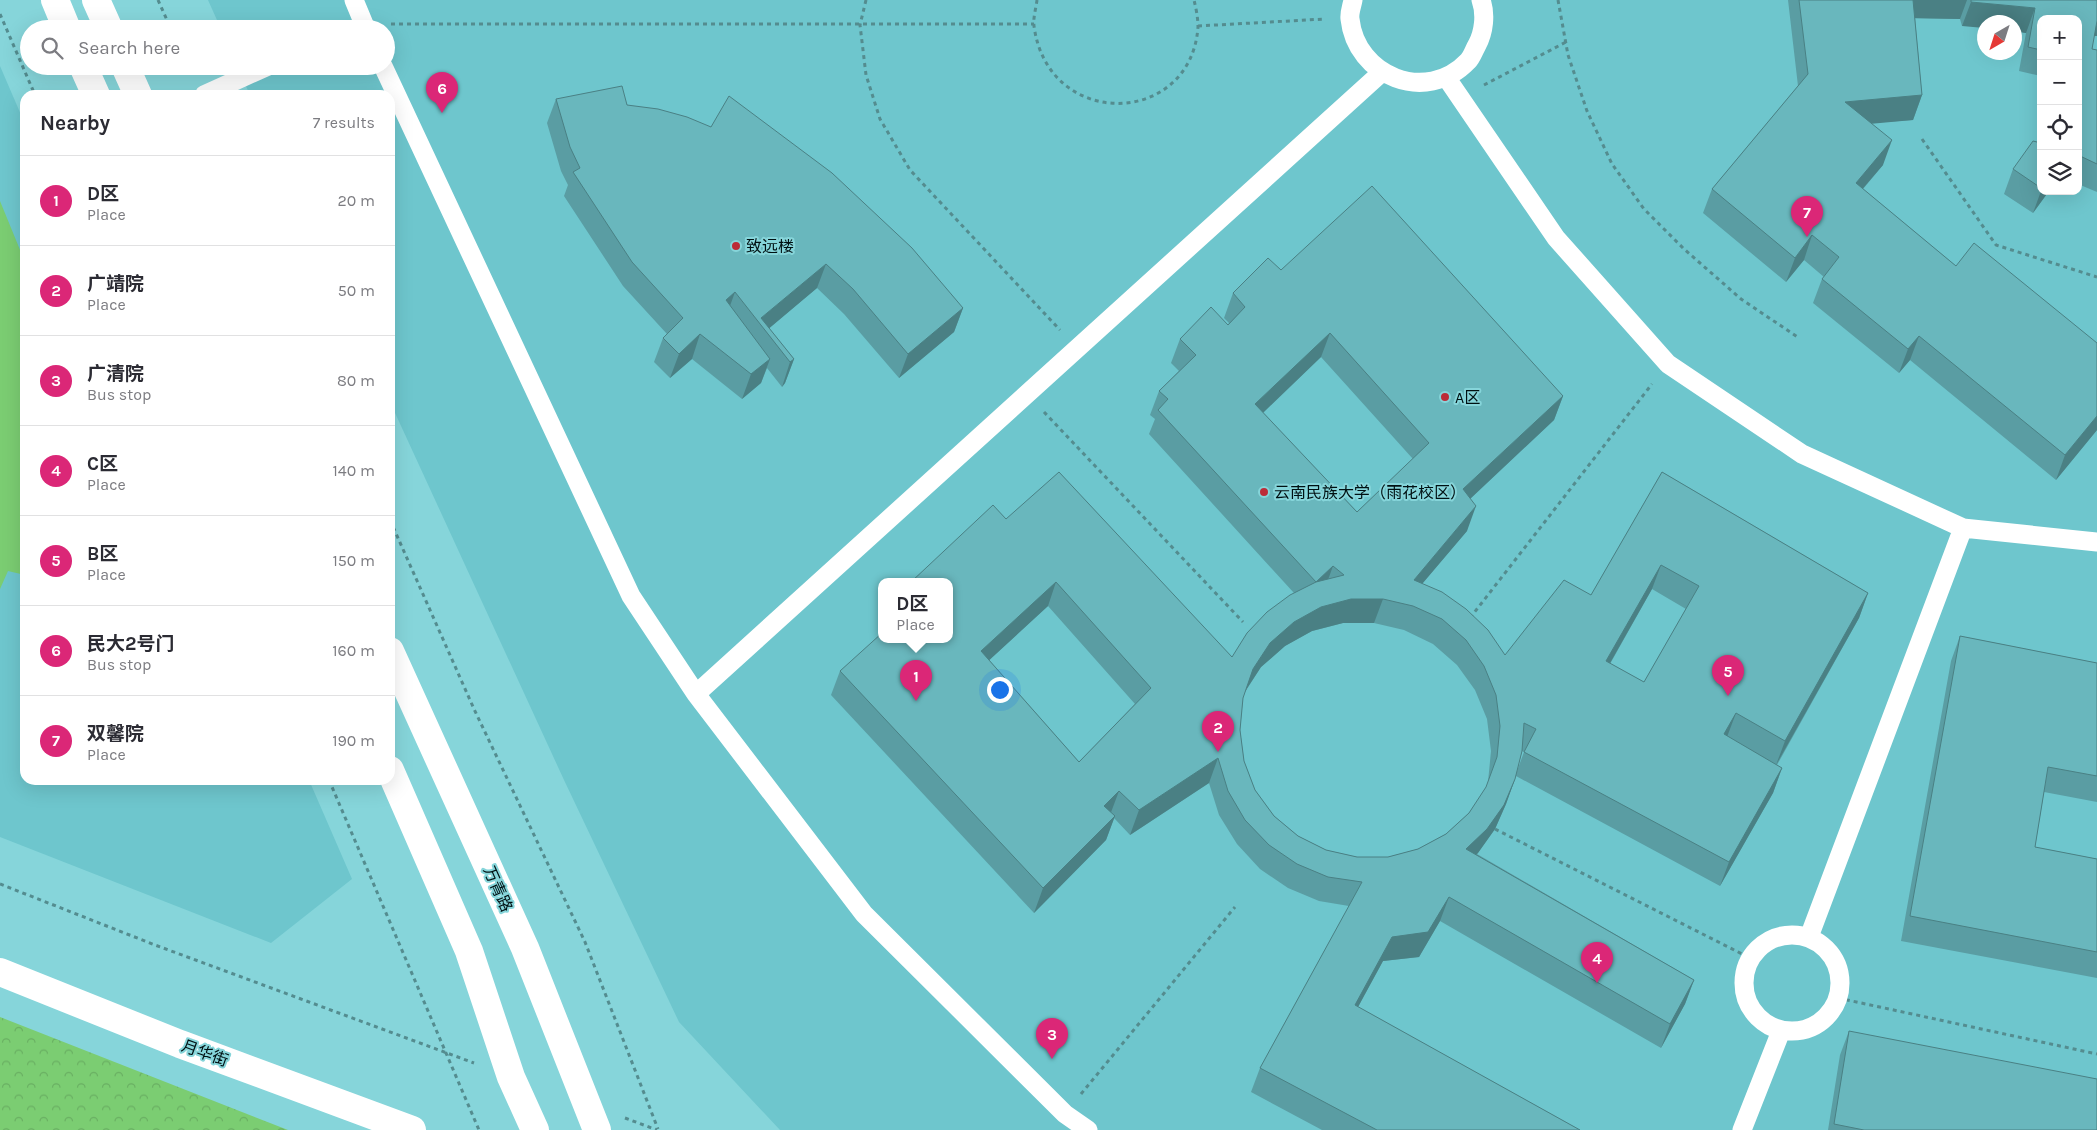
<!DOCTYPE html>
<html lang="en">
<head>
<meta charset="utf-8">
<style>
  body { margin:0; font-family:Karla,"Noto Sans SC",sans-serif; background:#f7f7f7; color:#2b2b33 }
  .controls { position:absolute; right:15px; top:15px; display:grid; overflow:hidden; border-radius:10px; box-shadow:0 5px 20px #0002 }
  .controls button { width:45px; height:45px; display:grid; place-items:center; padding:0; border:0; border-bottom:1px solid #e1e1e2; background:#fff; color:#2b2b33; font:25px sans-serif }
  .compass { position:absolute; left:1977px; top:15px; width:45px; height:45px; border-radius:50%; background:#fff; box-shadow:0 5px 20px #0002; rotate:219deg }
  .you { position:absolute; left:999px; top:689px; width:18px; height:18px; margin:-12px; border:4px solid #fff; border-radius:50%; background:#1a73e8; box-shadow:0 0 0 8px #1a73e833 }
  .badge { display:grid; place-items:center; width:32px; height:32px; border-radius:50%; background:#db2777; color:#fff; font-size:16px; font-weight:700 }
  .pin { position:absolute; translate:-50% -41px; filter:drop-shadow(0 1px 2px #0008) }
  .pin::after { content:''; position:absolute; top:26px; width:18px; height:15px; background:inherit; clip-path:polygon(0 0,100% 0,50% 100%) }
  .popup { position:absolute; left:878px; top:578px; width:75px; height:65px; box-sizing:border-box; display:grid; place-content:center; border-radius:10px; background:#fff; filter:drop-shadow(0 1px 4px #0005); font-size:16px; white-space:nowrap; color:#7c7c81 }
  .popup b { font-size:19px; color:#2b2b33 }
  .popup::after { content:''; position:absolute; left:50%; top:100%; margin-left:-10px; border:10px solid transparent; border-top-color:#fff }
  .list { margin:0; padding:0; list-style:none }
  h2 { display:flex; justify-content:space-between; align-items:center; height:65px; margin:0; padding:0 20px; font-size:21px }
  h2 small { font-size:16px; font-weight:400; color:#7c7c81 }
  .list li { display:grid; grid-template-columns:32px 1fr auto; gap:15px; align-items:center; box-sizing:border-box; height:90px; padding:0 20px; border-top:1px solid #e1e1e2 }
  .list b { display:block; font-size:19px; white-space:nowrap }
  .list p { margin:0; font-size:16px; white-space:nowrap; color:#7c7c81 }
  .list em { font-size:16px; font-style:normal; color:#7c7c81 }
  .icon { flex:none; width:28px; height:28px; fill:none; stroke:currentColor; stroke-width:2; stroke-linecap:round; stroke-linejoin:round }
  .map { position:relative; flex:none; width:2097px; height:1130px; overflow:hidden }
  .search { position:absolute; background:#fff; box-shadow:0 5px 20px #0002; left:20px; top:20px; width:375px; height:55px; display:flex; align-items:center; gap:12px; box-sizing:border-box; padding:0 18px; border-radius:28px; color:#7c7c81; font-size:19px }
  .panel { position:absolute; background:#fff; box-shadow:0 5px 20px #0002; left:20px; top:90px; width:375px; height:695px; border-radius:15px }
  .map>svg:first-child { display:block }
</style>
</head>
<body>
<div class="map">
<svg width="2097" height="1130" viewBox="0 0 2097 1130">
  <defs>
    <pattern id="park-crowns" width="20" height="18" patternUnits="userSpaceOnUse" patternTransform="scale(1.25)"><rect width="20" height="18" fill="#7bcd72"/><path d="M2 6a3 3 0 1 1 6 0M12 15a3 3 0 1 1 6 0" fill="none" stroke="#69af62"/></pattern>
  </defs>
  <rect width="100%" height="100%" fill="#86d5da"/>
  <path fill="#6ec6cd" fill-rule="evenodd" d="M208 0H2097V1130H780L679 1022 564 780 390 402V95H250L237 66H386V29H221ZM2041 19H2078V191H2041ZM1984 22H2014V52H1984ZM882 582H950V640H882Z
    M0 66 25 124V780H309L352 879 271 943 0 837Z"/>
  <path fill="#7bcd72" d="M0 201 25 262V575L8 571 0 589Z"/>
  <path fill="url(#park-crowns)" d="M0 1017 288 1130H0Z"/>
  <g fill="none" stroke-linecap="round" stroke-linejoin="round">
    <path stroke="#548c8f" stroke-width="3" stroke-dasharray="4 4" stroke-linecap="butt" d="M158 0 171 29
      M866 0 860 25 866 75 880 119 910 170 1060 330
      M1037 0C1036 8 1033 18 1034 26 1048 131 1191 127 1198 27 1198 18 1196 8 1194 0
      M1558 0 1568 55 1587 111 1612 164 1644 209 1684 249 1741 299 1799 338
      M0 14 35 95
      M391 24H1034
      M1198 26 1325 19
      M188 66 191 74
      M1484 85 1566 42
      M1922 139 1996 245 2097 277
      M1044 412 1243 622
      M390 520 474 709 585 942 658 1129
      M1470 618 1652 384
      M329 780 479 1130
      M1495 829 1750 958
      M0 884 155 945 474 1063
      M1838 998 2097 1054
      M1081 1094 1235 907
      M625 1118 657 1130"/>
    <path stroke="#fff" stroke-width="19" d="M354 0 366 29
      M1353 0C1352 6 1349 13 1350 19 1356 76 1426 105 1468 61 1472 57 1474 50 1477 45 1484 32 1486 14 1481 0
      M383 66 631 596 696 694 864 914 1065 1114 1088 1130
      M1446 77 1556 238 1668 364 1802 454 1963 528 2097 542
      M204 95 268 66
      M696 694 1381 73
      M1744 983a48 48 0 1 1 96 0a48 48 0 1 1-96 0Z
      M1809 937 1963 528
      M1742 1130 1781 1031"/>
    <path stroke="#fff" stroke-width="28" d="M55 0 67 29
      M96 0 109 29
      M83 66 96 95
      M125 66 138 95
      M390 651 525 948 597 1130
      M390 770 469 951 511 1077 535 1130
      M0 972 180 1044 412 1130"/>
  </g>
  <path fill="#5a9da3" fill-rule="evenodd" d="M1788 0H2097L2094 36 2092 49 2097 50V192L2078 184V19H2041V76L2019 71 2026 33 2014 31V22L1962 26 1960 19 1915 18 1922 95 1913 120 1871 123 1883 165 1863 189 1956 266 2097 343V430L2056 480 1910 360 1899 373 1813 303 1822 279 1824 277 1804 260 1786 282 1703 213 1712 189 1798 86Z
    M556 99 627 105 963 308 954 332 899 378 844 314 817 288 769 328 794 359 785 383 782 387 767 368 761 383 742 399 692 359 670 378 654 362 663 338 667 334 623 286 564 196 568 185 561 171 547 123Z
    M2041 132V191H2049L2033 213 2004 194 2013 169 2040 143Z
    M1281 270 1563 396 1554 420 1470 499 1467 531 1422 584 1505 655 1591 595 1662 472 1868 593 1859 618 1777 765 1782 768 1773 793 1720 886 1516 776 1506 804 1495 829 1477 854 1694 980 1685 1004 1661 1048 1440 921 1419 957 1383 961 1358 1007 1580 1130H1322L1251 1092 1260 1068 1349 906 1319 901 1288 888 1260 869 1237 844 1219 815 1209 783 1130 835 1114 818 1106 840 1034 913 831 695 840 671 882 640 1006 519 1232 657 1294 593 1149 434 1155 419 1150 415 1159 391 1179 371 1171 363 1180 339 1228 325 1229 323 1224 318 1233 293ZM1321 357 1413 459 1357 512 1263 413ZM1652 589 1686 609 1644 682 1610 664ZM1048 606 1135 704 1079 762 989 660ZM1343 623H1374L1404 630 1433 644 1457 665 1475 690 1487 719 1491 751 1488 782 1486 788 1469 813 1446 834 1418 849 1388 857H1357L1326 850 1298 836 1274 816 1255 790 1244 761 1240 730 1243 698 1245 692 1261 667 1285 646 1312 631ZM1522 751 1524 752 1517 771Z
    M1960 636 2097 663V802L2044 792 2035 847 2097 859V978L1901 941 1951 661Z
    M1849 1031 2097 1130H1828L1840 1055Z"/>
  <path fill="#4a8084" d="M1910 0H1967L1960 19 1904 18Z
    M1971 2 2035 8 2026 33 2014 31V22H1984V28L1962 26Z
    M2097 16V36H2090Z
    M1922 95 1913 120 1836 127 1845 102Z
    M1892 140 1883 165 1847 207 1856 183Z
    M2041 191H2049L2033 213Z
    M1812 235 1804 260 1786 282 1795 258Z
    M826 264 817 288 766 331 761 318Z
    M735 292 726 317V300Z
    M963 308 954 332 899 378 908 354Z
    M1330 333 1321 357 1246 429 1255 404Z
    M700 334 692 359 670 378 679 354Z
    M1919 336 1910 360 1899 373 1908 349Z
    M770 359 761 383 742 399 751 374Z
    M794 359 785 383 782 387 790 362Z
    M1563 396 1554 420 1454 514 1463 489Z
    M2097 416V430L2056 480 2065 455Z
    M1476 506 1467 531 1405 604 1414 580Z
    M1661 565 1652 589 1597 686 1606 661Z
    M1333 566 1324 591 1316 582Z
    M1056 582 1048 606 972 676 981 651Z
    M1868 593 1859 618 1776 765 1785 741Z
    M1351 599H1383L1374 623H1343L1312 631 1285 646 1261 667 1244 693 1253 669 1270 643 1294 622 1321 607Z
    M1736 713 1727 737 1724 734Z
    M1218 758 1209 783 1130 835 1139 810Z
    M1782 768 1773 793 1720 886 1729 862Z
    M1515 779 1506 804 1495 829 1478 853 1457 873 1466 849Z
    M1119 791 1110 815 1104 806Z
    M1115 816 1106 840 1034 913 1043 888Z
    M1449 897 1440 921 1419 957 1383 961 1346 1029 1355 1005 1392 937Z
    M1694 980 1685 1004 1661 1048 1670 1024Z"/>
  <path fill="#69b7bd" stroke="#4a8084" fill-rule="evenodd" d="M1799 0H1913L1922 95 1845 102 1892 140 1856 183 1956 266 1974 243 2097 343V416L2065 455 1919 336 1908 349 1822 279 1839 257 1812 235 1795 258 1712 189 1808 74Z
    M1971 0H2097V21L2092 49 2097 50V164L2078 155V19H2041V50L2028 47 2035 8 1971 2Z
    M622 86 627 105 658 109 687 117 711 127 729 96 832 173 912 248 963 308 908 354 853 289 826 264 761 318 794 359 790 362 735 292 726 300 770 359 751 374 700 334 679 354 663 338 683 318 632 262 573 172 580 168 570 147 556 99Z
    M2033 141 2041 143V188L2013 169Z
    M1372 186 1563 396 1463 489 1476 506 1414 580 1442 592 1466 609 1488 630 1505 655 1564 580 1591 595 1662 472 1868 593 1785 741 1736 713 1724 734 1782 768 1729 862 1524 752 1536 729 1524 723 1522 751 1515 779 1504 805 1487 829 1466 849 1694 980 1670 1024 1449 897 1428 932 1392 937 1355 1005 1580 1130H1377L1260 1068 1362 882 1328 877 1297 864 1269 845 1245 820 1228 791 1218 758 1139 810 1119 791 1104 806 1115 816 1043 888 840 671 882 633V640H950V582H911L993 505 1006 519 1059 472 1232 657 1247 633 1267 612 1290 595 1316 582 1158 410 1168 399 1159 391 1196 355 1180 339 1211 307 1228 325 1245 307 1233 293 1268 258 1281 270ZM1330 333 1429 443 1357 512 1255 404ZM1661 565 1699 586 1644 682 1606 661ZM1333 566 1344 575 1316 582ZM1056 582 1151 688 1079 762 981 651ZM1351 599H1383L1413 606 1442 619 1466 640 1484 666 1496 695 1500 726 1497 757 1486 787 1469 813 1446 834 1418 849 1388 857H1357L1326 850 1298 836 1274 816 1255 790 1244 761 1240 730 1243 698 1253 669 1270 643 1294 622 1321 607Z
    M1960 636 2097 663V776L2048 767 2035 847 2097 859V952L1910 916Z
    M1849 1031 2097 1079V1130H1864L1834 1124Z"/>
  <g fill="#bc2c38" stroke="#86d5da" stroke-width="2">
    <circle cx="736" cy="246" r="5"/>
    <circle cx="1445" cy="397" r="5"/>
    <circle cx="1264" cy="492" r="5"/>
  </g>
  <g text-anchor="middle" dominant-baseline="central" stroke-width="4" stroke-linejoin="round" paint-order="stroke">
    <g font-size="16" fill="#001012" stroke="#86d5da" text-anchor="start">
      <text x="746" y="246">致远楼</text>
      <text x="1455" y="397">A区</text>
      <text x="1274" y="492">云南民族大学（雨花校区）</text>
    </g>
    <g font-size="16" fill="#001012" stroke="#86d5da">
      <text transform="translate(498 889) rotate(66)">万青路</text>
      <text transform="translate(205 1053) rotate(20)">月华街</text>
    </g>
  </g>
</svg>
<div class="controls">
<button>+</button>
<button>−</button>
<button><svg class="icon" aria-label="locate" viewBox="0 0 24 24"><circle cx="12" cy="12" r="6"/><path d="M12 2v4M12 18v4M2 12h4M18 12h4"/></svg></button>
<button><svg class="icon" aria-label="layers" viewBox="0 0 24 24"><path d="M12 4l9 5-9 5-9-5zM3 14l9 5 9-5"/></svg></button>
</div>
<svg class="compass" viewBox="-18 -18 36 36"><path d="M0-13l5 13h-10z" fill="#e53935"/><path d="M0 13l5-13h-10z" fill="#7c7c81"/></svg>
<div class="you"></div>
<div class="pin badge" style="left:916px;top:701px">1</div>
<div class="popup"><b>D区</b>Place</div>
<div class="pin badge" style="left:1218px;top:752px">2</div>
<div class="pin badge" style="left:1052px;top:1059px">3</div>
<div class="pin badge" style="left:1597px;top:983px">4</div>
<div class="pin badge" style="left:1728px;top:696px">5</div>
<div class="pin badge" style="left:442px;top:113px">6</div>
<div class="pin badge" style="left:1807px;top:237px">7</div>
<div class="search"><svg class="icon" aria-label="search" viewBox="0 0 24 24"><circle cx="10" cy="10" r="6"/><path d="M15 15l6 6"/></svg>Search here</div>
<section class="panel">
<h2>Nearby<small>7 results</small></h2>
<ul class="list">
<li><span class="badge">1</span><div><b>D区</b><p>Place</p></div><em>20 m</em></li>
<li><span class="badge">2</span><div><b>广靖院</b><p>Place</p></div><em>50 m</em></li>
<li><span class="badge">3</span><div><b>广清院</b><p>Bus stop</p></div><em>80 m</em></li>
<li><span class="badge">4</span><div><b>C区</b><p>Place</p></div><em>140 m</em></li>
<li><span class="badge">5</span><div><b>B区</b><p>Place</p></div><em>150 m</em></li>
<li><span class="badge">6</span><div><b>民大2号门</b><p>Bus stop</p></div><em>160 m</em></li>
<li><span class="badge">7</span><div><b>双馨院</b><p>Place</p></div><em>190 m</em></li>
</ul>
</section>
</div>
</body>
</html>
